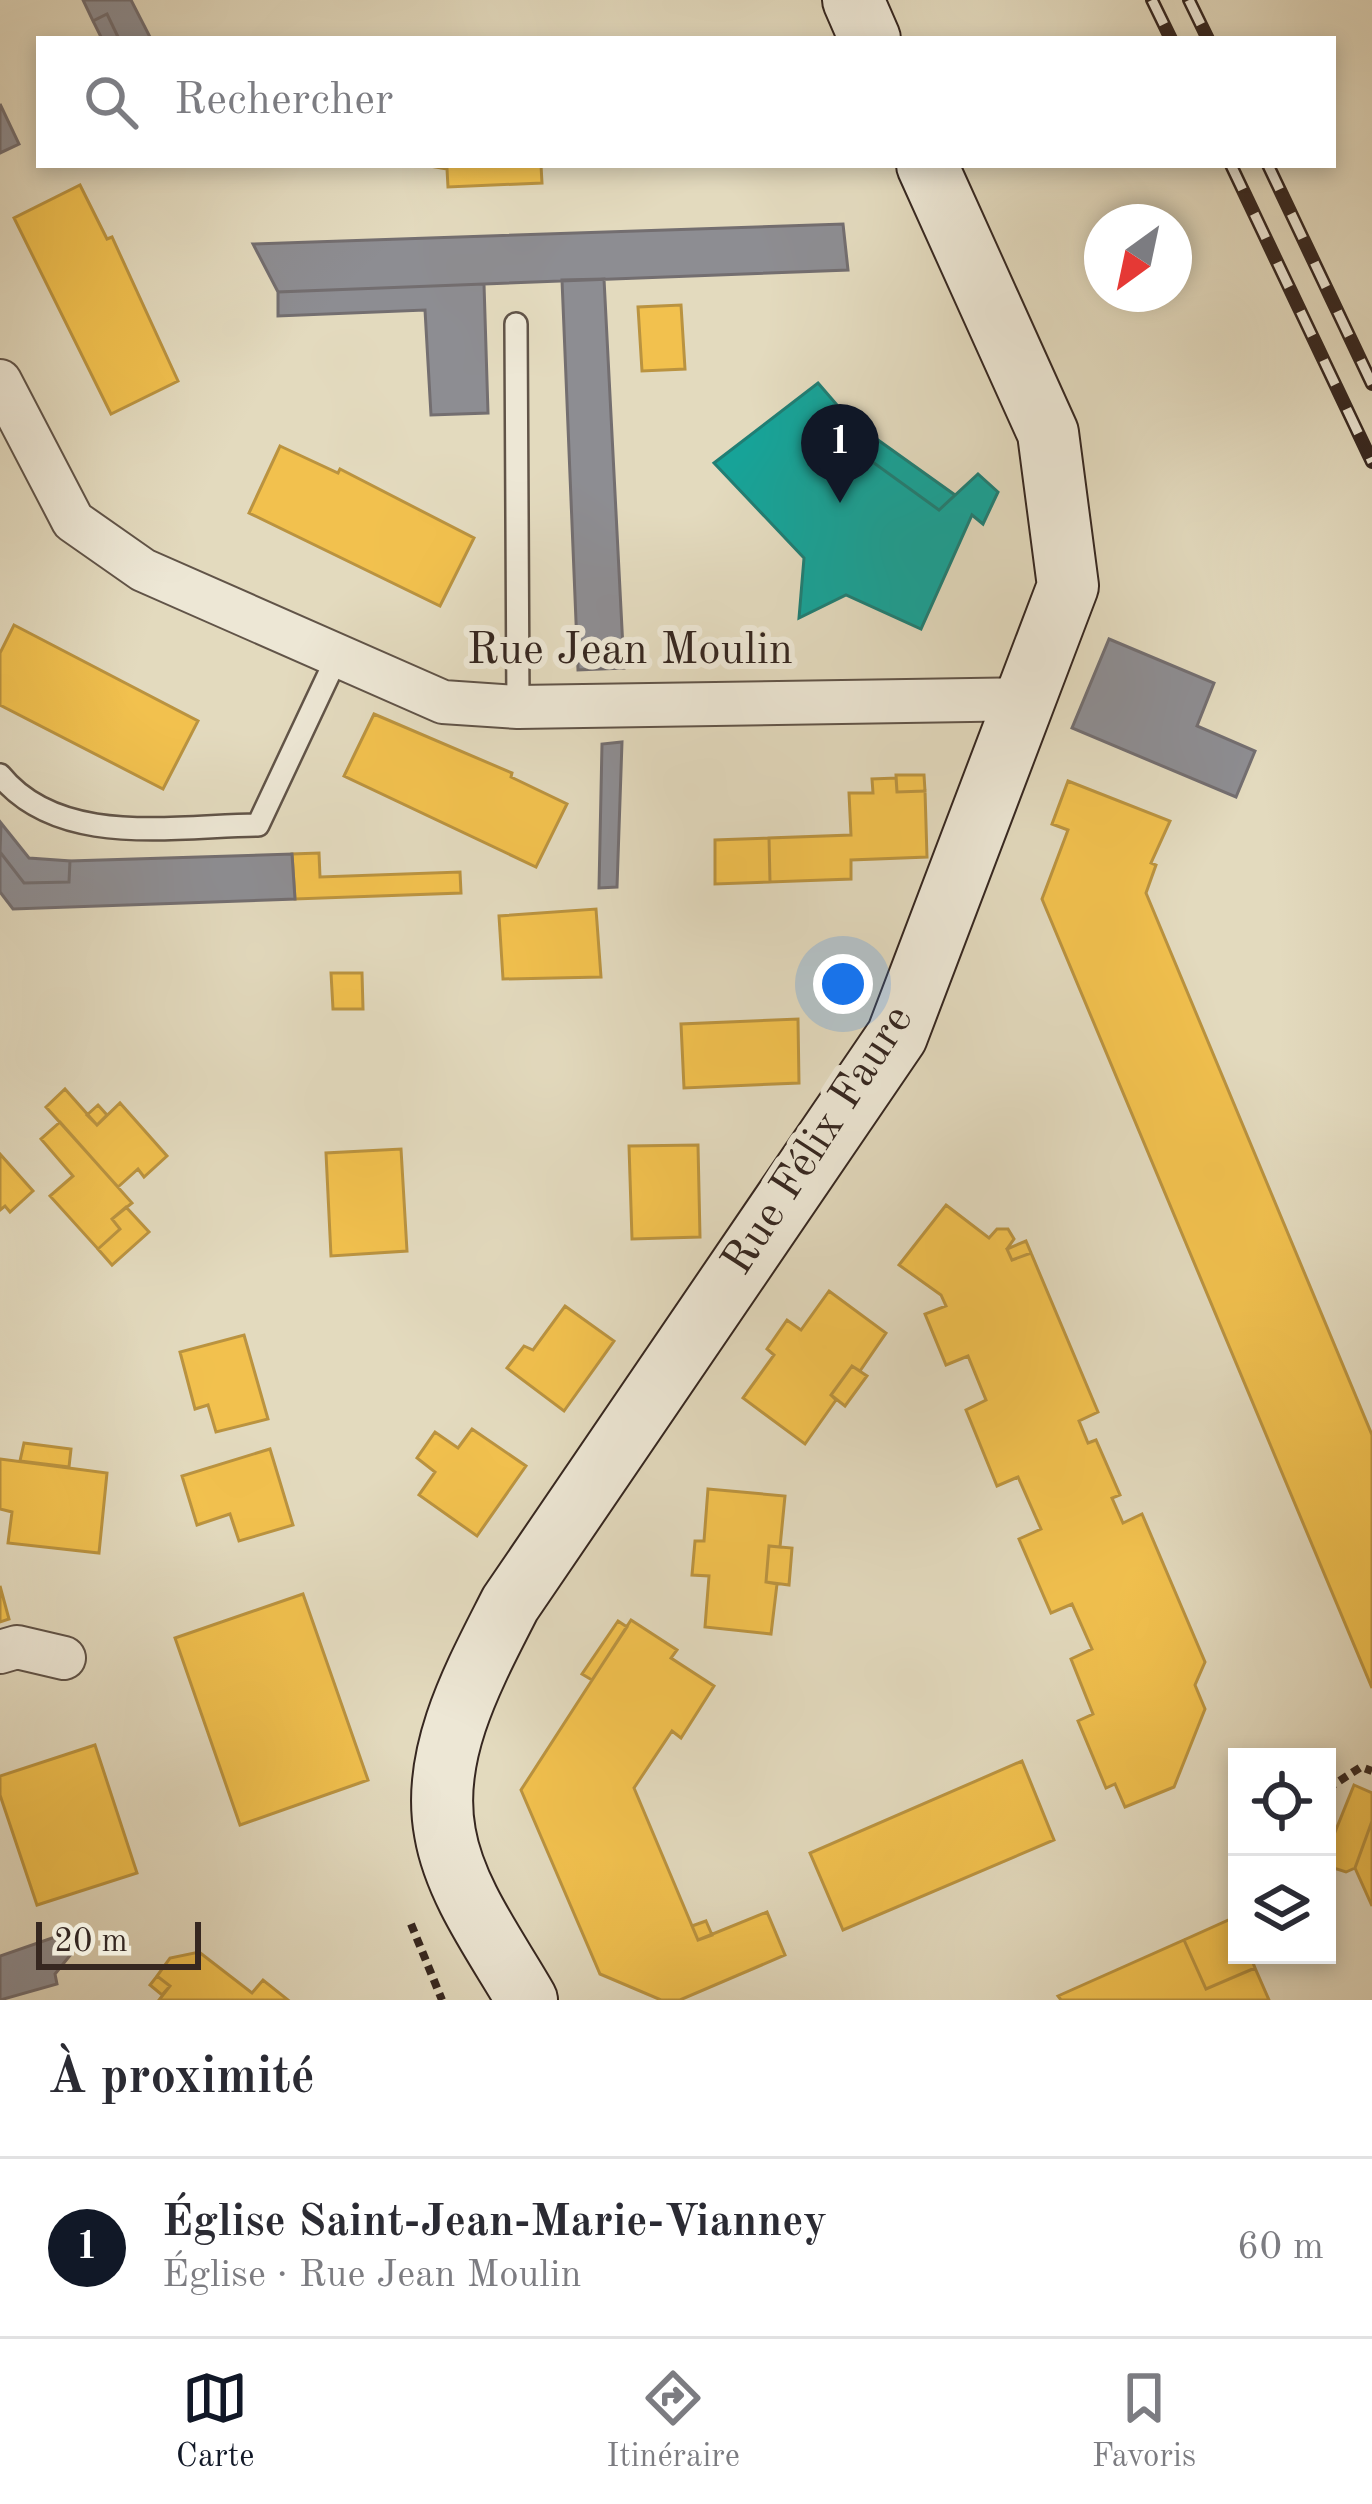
<!DOCTYPE html>
<html lang="fr">
<head>
<meta charset="utf-8">
<style>
  body { margin:0; font-family:"Old Standard TT",serif; background:#f2f2f3; color:#2b2b33 }
  .controls { position:absolute; right:36px; bottom:36px; display:grid; overflow:hidden; border-radius:0px; box-shadow:0 6px 18px #0003 }
  .controls button { width:108px; height:108px; display:grid; place-items:center; padding:0; border:0; border-bottom:3px solid #e1e1e2; background:#fff; color:#2b2b33; font:60px sans-serif }
  .compass { position:absolute; left:1084px; top:204px; width:108px; height:108px; border-radius:50%; background:#fff; box-shadow:0 6px 18px #0003; rotate:213deg }
  .scale { position:absolute; left:36px; bottom:30px; width:165px; box-sizing:border-box; padding-left:12px; border:6px solid #362720; border-top:0; font-size:33px; line-height:42px; white-space:nowrap; color:#362720; -webkit-text-stroke:9px #ede7d5; paint-order:stroke }
  .you { position:absolute; left:843px; top:984px; width:42px; height:42px; margin:-30px; border:9px solid #fff; border-radius:50%; background:#1a73e8; box-shadow:0 0 0 18px #1a73e833 }
  .badge { display:grid; place-items:center; width:78px; height:78px; border-radius:50%; background:#111827; color:#fff; font-size:39px; font-weight:700 }
  .pin { position:absolute; translate:-50% -99px; filter:drop-shadow(0 3px 6px #0008) }
  .pin::after { content:''; position:absolute; top:63px; width:42px; height:36px; background:inherit; clip-path:polygon(0 0,100% 0,50% 100%) }
  .list { margin:0; padding:0; list-style:none }
  h2 { display:flex; justify-content:space-between; align-items:center; height:156px; margin:0; padding:0 48px; font-size:51px }
  h2 small { font-size:39px; font-weight:400; color:#7c7c81 }
  .list li { display:grid; grid-template-columns:78px 1fr auto; gap:36px; align-items:center; box-sizing:border-box; height:180px; padding:0 48px; border-top:3px solid #e1e1e2 }
  .list b { display:block; font-size:45px; white-space:nowrap }
  .list p { margin:0; font-size:39px; white-space:nowrap; color:#7c7c81 }
  .list em { font-size:39px; font-style:normal; color:#7c7c81 }
  .icon { flex:none; width:66px; height:66px; fill:none; stroke:currentColor; stroke-width:2; stroke-linecap:round; stroke-linejoin:round }
  .map { position:relative; flex:none; width:1372px; height:2000px; overflow:hidden }
  .search { position:absolute; background:#fff; box-shadow:0 6px 18px #0003; left:36px; right:36px; top:36px; height:132px; display:flex; align-items:center; gap:30px; box-sizing:border-box; padding:0 42px; border-radius:0px; color:#7c7c81; font-size:45px }
  .sheet { height:336px; background:#fff }
  nav { display:flex; justify-content:space-around; align-items:center; box-sizing:border-box; height:168px; border-top:3px solid #e1e1e2; background:#fff; font-size:33px; color:#7c7c81 }
  nav a { display:grid; justify-items:center; gap:6px }
  nav .on { color:#111827 }
  .map>svg:first-child { display:block }
</style>
</head>
<body>
<div class="map">
<svg width="1372" height="2000" viewBox="0 0 1372 2000">
  <rect width="100%" height="100%" fill="#e3dabe"/>
  <filter id="stains"><feTurbulence type="fractalNoise" baseFrequency=".00167" numOctaves="4"/><feColorMatrix values="0 0 0 0 .2 0 0 0 0 .09 0 0 0 0 .02 0 0 0 .5 -.17"/></filter>
  <radialGradient id="worn" r=".72"><stop offset=".6" stop-color="#630" stop-opacity="0"/><stop offset="1" stop-color="#630" stop-opacity=".3"/></radialGradient>
  <path fill="#f2c14e" stroke="#ba9340" stroke-width="3" d="M424 165H541L542 183 448 187 447 169Z
    M80 185 107 239 112 237 178 381 111 414 14 218Z
    M681 305 685 369 642 371 638 307Z
    M280 446 338 473 340 469 474 538 440 606 249 513Z
    M14 625 198 721 163 789 0 705V653Z
    M374 714 512 773 511 777 567 804 536 867 344 776Z
    M896 775H924L925 791 897 792Z
    M896 778 897 792 925 791 927 857 851 860V879L770 882 769 838 851 835 849 793H873L872 779Z
    M1068 781 1170 821 1151 863 1156 865 1146 893 1372 1435V1688L1042 899 1068 830 1052 824Z
    M769 838 770 882 715 884V840Z
    M319 853 320 877 460 872 461 893 295 899 292 854Z
    M596 909 601 977 503 979 499 916Z
    M331 973H362L363 1009H333Z
    M798 1019 799 1083 684 1088 681 1024Z
    M65 1089 97 1125 120 1103 167 1156 144 1177 138 1169 118 1187 46 1107Z
    M98 1105 107 1115 97 1125 87 1115Z
    M60 1122 132 1203 112 1219 120 1229 98 1249 50 1196 73 1176 41 1139Z
    M698 1145 700 1237 632 1239 629 1146Z
    M401 1149 407 1251 331 1256 326 1153Z
    M0 1154 33 1191 10 1212 5 1206 0 1210Z
    M946 1205 989 1238 997 1229H1008L1014 1239 1007 1249 1012 1260 1031 1253 1098 1412 1079 1421 1088 1443 1096 1440 1120 1495 1112 1498 1123 1523 1142 1514 1205 1662 1195 1685 1205 1709 1174 1787 1125 1807 1115 1784 1106 1788 1078 1721 1093 1714 1071 1659 1092 1649 1072 1604 1051 1613 1019 1539 1041 1529 1018 1477 997 1486 966 1410 986 1400 968 1356 946 1365 925 1314 946 1306 941 1295 899 1265Z
    M126 1207 149 1232 112 1265 98 1249 120 1229 112 1219Z
    M1026 1241 1031 1253 1012 1260 1007 1249Z
    M829 1291 886 1333 860 1371 852 1366 831 1395 836 1400 805 1444 743 1398 774 1355 767 1349 787 1320 801 1330Z
    M565 1306 614 1341 564 1411 507 1368 524 1346 533 1350Z
    M244 1335 268 1419 216 1432 208 1405 195 1409 180 1352Z
    M852 1366 867 1376 845 1406 831 1395Z
    M472 1429 526 1466 477 1536 419 1495 435 1472 417 1458 435 1432 458 1448Z
    M24 1443 71 1449 69 1467 20 1461Z
    M270 1449 293 1525 239 1541 230 1514 197 1525 182 1476Z
    M0 1459 107 1473 99 1553 8 1543 12 1512 0 1509Z
    M708 1489 785 1496 780 1547 769 1546 766 1582 777 1584 771 1634 705 1627 709 1576 692 1575 695 1541H704Z
    M769 1546 792 1548 789 1585 766 1582Z
    M0 1586 9 1619 0 1622Z
    M303 1594 368 1780 240 1825 175 1638Z
    M631 1620 677 1650 671 1658 714 1686 681 1738 672 1731 634 1788 698 1940 767 1912 785 1955 680 2000H661L600 1974 521 1790Z
    M618 1621 627 1627 592 1680 582 1674Z
    M95 1745 137 1873 37 1905 0 1795V1776Z
    M1022 1761 1054 1840 843 1930 810 1853Z
    M1354 1785 1372 1793V1821L1355 1868 1346 1872 1327 1866V1852Z
    M1372 1821V1906L1355 1868Z
    M1233 1918 1237 1955H1250L1255 1968 1206 1989 1184 1940Z
    M706 1921 712 1935 698 1940 692 1926Z
    M1184 1940 1206 1989 1255 1968 1269 2000H1061L1058 1996Z
    M199 1952 252 1993 263 1980 288 2000H159L170 1986 157 1976 170 1958Z
    M157 1976 170 1986 162 1995 150 1985Z"/>
  <path fill="#17a398" stroke="#207e74" stroke-width="3" d="M818 383 850 420 838 437 939 510 978 474 998 492 983 524 972 515 921 629 846 595 799 618 804 558 714 463Z
    M850 420 955 495 939 510 838 437Z"/>
  <path fill="#8d8d92" stroke="#736e70" stroke-width="3" d="M83 0H131L151 39H119L107 14 93 21Z
    M107 14 119 39H102L93 21Z
    M0 104 19 144 0 153Z
    M843 224 848 270 278 292 253 244Z
    M604 279 624 668 578 670 562 280Z
    M484 284 488 413 431 415 425 310 278 316V292Z
    M1109 639 1214 683 1197 726 1255 751 1236 797 1072 728Z
    M622 742 617 887 599 888 602 744Z
    M1 823 29 858 70 861 69 882 24 883 0 852Z
    M0 852 24 883 69 882 70 861 292 854 295 899 13 909 0 892Z
    M55 1937 72 1953 55 1974 57 1984 0 2000V1956Z"/>
  <g fill="none" stroke-linecap="round" stroke-linejoin="round">
    <defs>
      <path id="lane" d="M516 324 518 707
        M0 775C59 848 174 826 258 825L338 655"/>
      <path id="street" d="M0 381 73 521 143 570 443 702 518 707 1029 699
        M0 1652 17 1647 64 1658"/>
      <path id="secondary" d="M853 0 870 39
        M527 2000C498 1949 455 1892 445 1833 430 1753 475 1673 510 1604L897 1036 1068 586 1048 433 927 165"/>
    </defs>
    <use href="#lane" stroke="#615448" stroke-width="26"/>
    <use href="#street" stroke="#615448" stroke-width="46"/>
    <use href="#secondary" stroke="#362720" stroke-width="64"/>
    <path stroke="#362720" stroke-width="8" stroke-dasharray="9 6" stroke-linecap="butt" d="M1327 1789 1361 1767 1372 1771
      M411 1924 442 2000"/>
    <use href="#lane" stroke="#ede7d5" stroke-width="21"/>
    <use href="#street" stroke="#ede7d5" stroke-width="42"/>
    <use href="#secondary" stroke="#ede7d5" stroke-width="60"/>
    <defs>
      <path id="rail" d="M1152 0 1171 39
        M1189 0 1208 39
        M1231 165 1372 462
        M1268 165 1372 384"/>
    </defs>
    <use href="#rail" stroke="#362720" stroke-width="14"/>
    <use href="#rail" stroke="#ede7d5" stroke-width="9" stroke-dasharray="27" stroke-linecap="butt"/>
  </g>
  <g text-anchor="middle" dominant-baseline="central" stroke-width="12" stroke-linejoin="round" paint-order="stroke">
    <g font-size="45" fill="#362720" stroke="#ede7d5">
      <text x="630" y="651">Rue Jean Moulin</text>
      <text transform="translate(819 1141) rotate(-57)">Rue Félix Faure</text>
    </g>
  </g>
  <rect width="100%" height="100%" filter="url(#stains)"/>
  <rect width="100%" height="100%" fill="url(#worn)"/>
</svg>
<div class="controls">
<button><svg class="icon" aria-label="locate" viewBox="0 0 24 24"><circle cx="12" cy="12" r="6"/><path d="M12 2v4M12 18v4M2 12h4M18 12h4"/></svg></button>
<button><svg class="icon" aria-label="layers" viewBox="0 0 24 24"><path d="M12 4l9 5-9 5-9-5zM3 14l9 5 9-5"/></svg></button>
</div>
<svg class="compass" viewBox="-18 -18 36 36"><path d="M0-13l5 13h-10z" fill="#e53935"/><path d="M0 13l5-13h-10z" fill="#7c7c81"/></svg>
<div class="scale">20 m</div>
<div class="you"></div>
<div class="pin badge" style="left:840px;top:503px">1</div>
<div class="search"><svg class="icon" aria-label="search" viewBox="0 0 24 24"><circle cx="10" cy="10" r="6"/><path d="M15 15l6 6"/></svg>Rechercher</div>
</div>
<section class="sheet">
<h2>À proximité<small></small></h2>
<ul class="list">
<li><span class="badge">1</span><div><b>Église Saint-Jean-Marie-Vianney</b><p>Église · Rue Jean Moulin</p></div><em>60 m</em></li>
</ul>
</section>
<nav>
<a class="on"><svg class="icon" aria-label="map" viewBox="0 0 24 24"><path d="M3 6l6-2 6 2 6-2v14l-6 2-6-2-6 2zM9 4v14M15 6v14"/></svg>Carte</a>
<a><svg class="icon" aria-label="directions" viewBox="0 0 24 24"><path d="M12 3l9 9-9 9-9-9zM9 14v-3h6M13 9l2 2-2 2"/></svg>Itinéraire</a>
<a><svg class="icon" aria-label="saved" viewBox="0 0 24 24"><path d="M7 4h10v16l-5-4-5 4z"/></svg>Favoris</a>
</nav>
</body>
</html>
